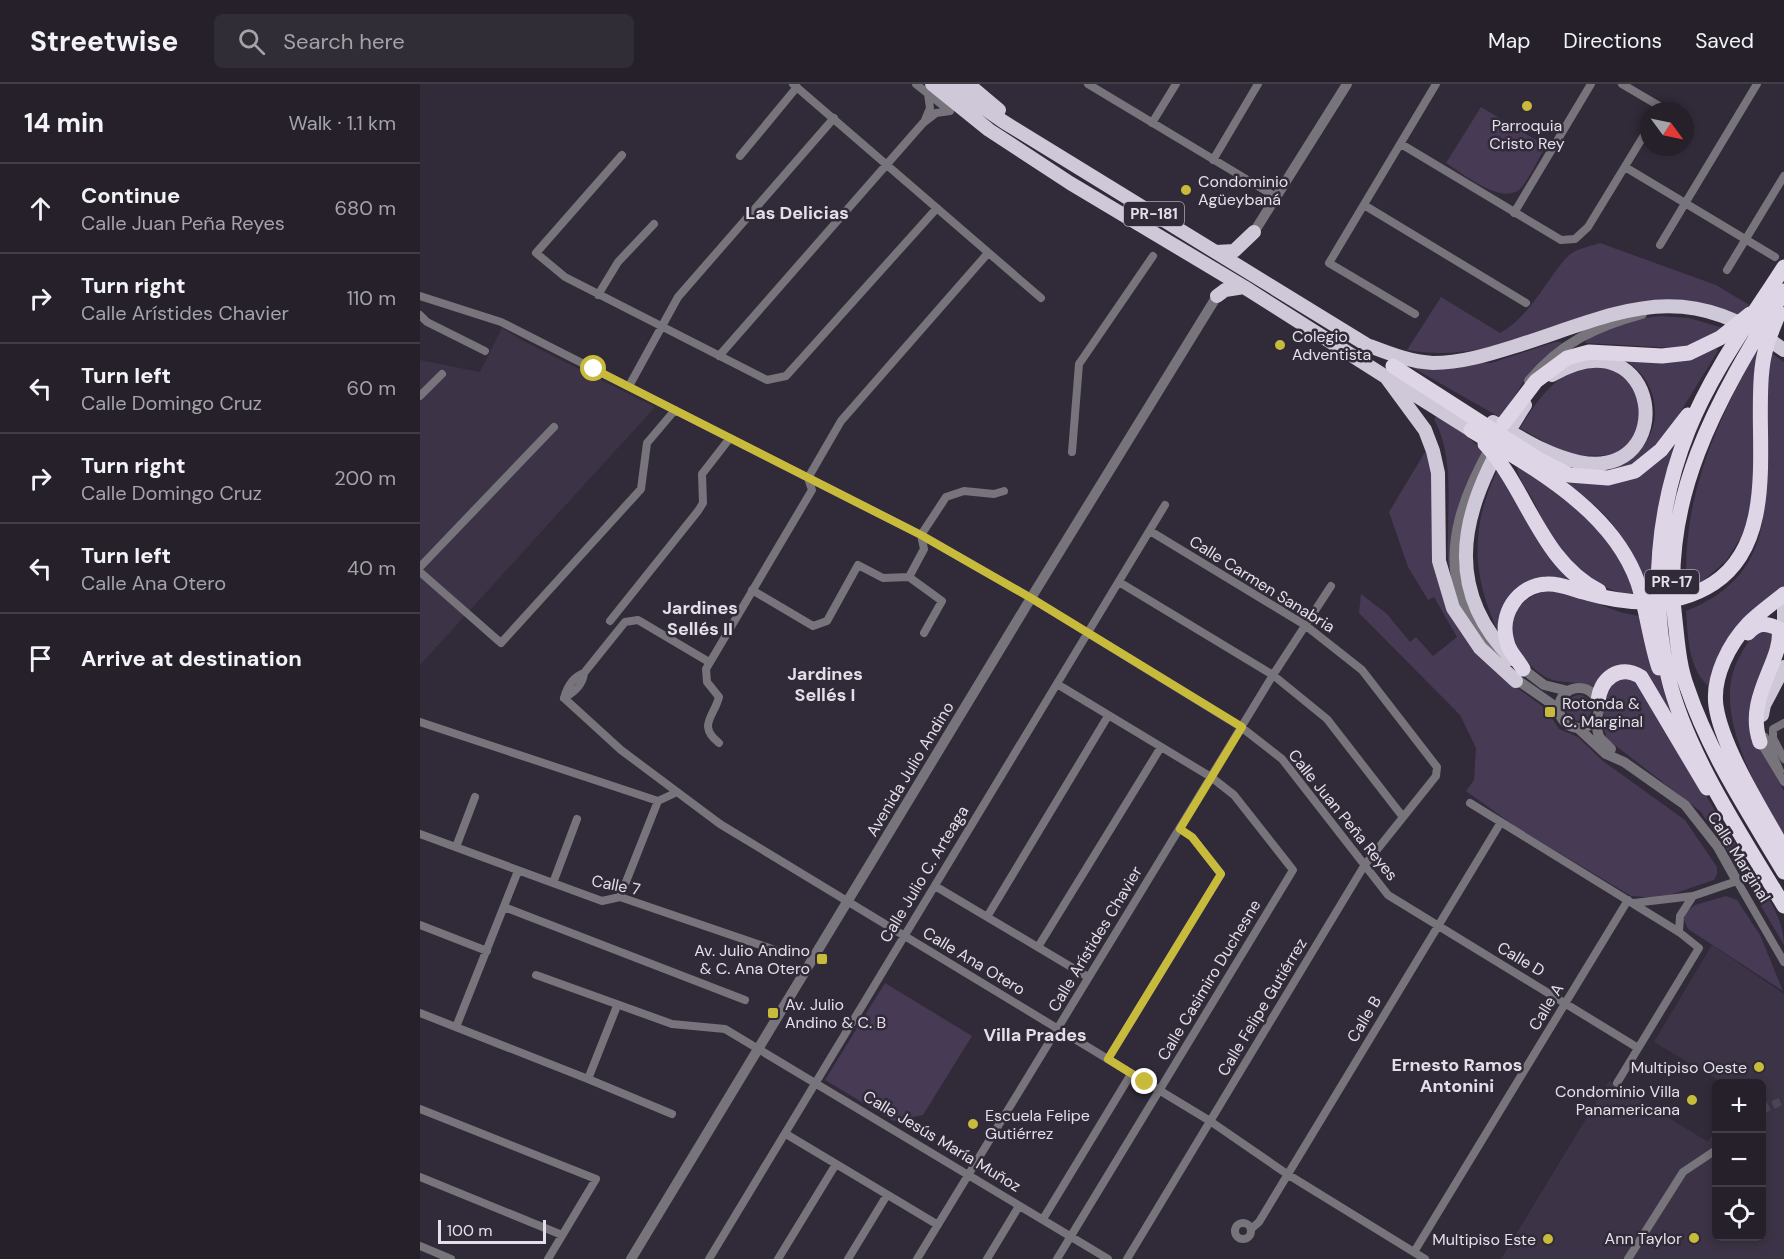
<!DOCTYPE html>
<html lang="en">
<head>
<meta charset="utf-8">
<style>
  body { margin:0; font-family:"DM Sans",sans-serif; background:#312d36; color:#f1f3f6 }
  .controls { position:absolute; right:18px; bottom:18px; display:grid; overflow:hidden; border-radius:9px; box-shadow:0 3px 9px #0003 }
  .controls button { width:54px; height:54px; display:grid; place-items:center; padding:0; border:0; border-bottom:2px solid #423e47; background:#25202a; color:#f1f3f6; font:30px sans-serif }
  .compass { position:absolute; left:1220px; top:18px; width:54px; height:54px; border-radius:50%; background:#25202a; box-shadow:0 3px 9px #0003; rotate:123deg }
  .scale { position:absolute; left:18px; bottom:15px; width:108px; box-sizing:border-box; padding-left:6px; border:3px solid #e3dfe8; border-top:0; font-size:16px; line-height:21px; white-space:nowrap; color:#e3dfe8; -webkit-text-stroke:4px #312a38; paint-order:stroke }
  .stop { position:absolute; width:18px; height:18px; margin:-14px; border:4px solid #c8bb3b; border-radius:50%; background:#fff }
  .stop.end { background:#c8bb3b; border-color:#fff; box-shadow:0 2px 6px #0008 }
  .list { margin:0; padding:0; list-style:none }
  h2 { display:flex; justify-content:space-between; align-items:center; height:78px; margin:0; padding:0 24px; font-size:26px }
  h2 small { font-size:20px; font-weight:400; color:#a3a3a8 }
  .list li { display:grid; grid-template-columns:39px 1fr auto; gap:18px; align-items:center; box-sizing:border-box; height:90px; padding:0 24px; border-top:2px solid #423e47 }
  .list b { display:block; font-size:22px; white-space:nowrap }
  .list p { margin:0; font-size:20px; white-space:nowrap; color:#a3a3a8 }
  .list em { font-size:20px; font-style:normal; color:#a3a3a8 }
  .icon { flex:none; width:33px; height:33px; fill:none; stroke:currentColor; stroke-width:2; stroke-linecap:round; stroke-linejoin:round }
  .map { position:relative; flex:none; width:1364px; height:1175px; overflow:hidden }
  header { display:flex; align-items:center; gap:36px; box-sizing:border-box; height:84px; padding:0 30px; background:#25202a; border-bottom:2px solid #423e47 }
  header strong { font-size:28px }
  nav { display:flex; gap:33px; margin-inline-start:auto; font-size:21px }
  .search { width:420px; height:54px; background:#312d36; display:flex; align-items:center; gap:15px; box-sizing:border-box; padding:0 21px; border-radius:9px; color:#a3a3a8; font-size:22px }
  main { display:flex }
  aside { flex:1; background:#25202a }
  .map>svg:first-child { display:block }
</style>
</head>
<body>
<header>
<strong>Streetwise</strong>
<div class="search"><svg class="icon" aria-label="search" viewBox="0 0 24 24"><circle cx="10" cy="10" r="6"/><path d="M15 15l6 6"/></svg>Search here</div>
<nav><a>Map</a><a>Directions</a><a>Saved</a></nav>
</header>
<main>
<aside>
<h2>14 min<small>Walk · 1.1 km</small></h2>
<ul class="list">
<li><svg class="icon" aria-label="ahead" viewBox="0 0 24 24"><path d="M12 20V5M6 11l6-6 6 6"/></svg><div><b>Continue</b><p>Calle Juan Peña Reyes</p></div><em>680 m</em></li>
<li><svg class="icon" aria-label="right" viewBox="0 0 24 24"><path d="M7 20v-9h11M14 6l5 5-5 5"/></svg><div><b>Turn right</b><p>Calle Arístides Chavier</p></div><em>110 m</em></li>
<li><svg class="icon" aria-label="left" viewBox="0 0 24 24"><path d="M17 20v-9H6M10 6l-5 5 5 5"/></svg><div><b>Turn left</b><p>Calle Domingo Cruz</p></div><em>60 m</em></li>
<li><svg class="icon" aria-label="right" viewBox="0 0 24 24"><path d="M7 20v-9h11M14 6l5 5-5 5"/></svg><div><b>Turn right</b><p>Calle Domingo Cruz</p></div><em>200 m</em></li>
<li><svg class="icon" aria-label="left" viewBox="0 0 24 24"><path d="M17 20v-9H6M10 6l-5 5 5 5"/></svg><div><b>Turn left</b><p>Calle Ana Otero</p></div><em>40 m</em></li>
<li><svg class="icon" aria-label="arrive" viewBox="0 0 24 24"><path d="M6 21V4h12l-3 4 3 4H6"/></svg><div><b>Arrive at destination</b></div></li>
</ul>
</aside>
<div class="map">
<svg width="1364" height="1175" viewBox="0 0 1364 1175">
  <rect width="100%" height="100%" fill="#312a38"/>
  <path fill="#3c3446" d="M82 244 105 258 235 323 0 581V276L60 288Z
    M1292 861 1364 910V1175H1081L1189 997 1288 1058 1296 1044V1152H1342V1000L1303 999 1234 958Z"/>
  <path fill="#473a55" d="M1061 23 1126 62C1118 75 1111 91 1102 103 1084 124 1044 90 1026 79Z
    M1180 159 1296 201 1331 222 1324 233C1290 220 1254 213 1217 218 1196 221 1176 230 1156 237 1101 256 1045 277 987 266L1021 213 1080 249C1113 230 1124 197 1149 171 1156 165 1171 162 1180 159Z
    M1240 232 1269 234 1303 244 1272 262 1256 264 1165 259C1176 241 1219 234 1240 232Z
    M1135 258H1141V261L1107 292 1081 334 988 281 1071 279Z
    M1340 261 1334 407 1327 444 1306 477 1283 497 1267 505C1260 418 1297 335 1340 261Z
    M1295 262 1298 267 1243 356C1212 390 1185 393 1143 382L1218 368C1246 340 1238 297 1206 277Z
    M1350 268 1364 278V506L1335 527 1292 605C1268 588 1268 553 1266 527 1363 489 1344 407 1346 323 1347 305 1349 286 1350 268Z
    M1185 282C1211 295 1231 312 1220 345 1217 354 1204 364 1198 371L1157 372 1135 364 1100 344C1113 323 1131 295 1156 286 1165 283 1176 283 1185 282Z
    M1017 332 1044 349 1064 368 1031 489C1026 478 1028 463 1028 451 1028 413 1033 370 1014 335Z
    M1008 363 1013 383 1016 477 1065 576 1077 589 1126 625 1139 645 1158 653 1183 677 1265 736 1297 783V790L1294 796 1241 814 1211 812 1096 743 1046 707 1054 696 1056 664 1040 631 939 529 941 510 967 530 990 558 996 553 1013 572 1037 553 1014 513 1008 516 988 483 969 428Z
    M1253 365 1238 429 1231 474 1232 513H1225C1201 433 1182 423 1115 379L1140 390 1227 385Z
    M1097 383 1152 419 1186 449 1218 513C1157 501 1138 469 1113 416 1108 407 1097 393 1097 383Z
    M1078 385 1152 498 1111 503 1079 549C1051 492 1050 442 1078 385Z
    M1125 507C1159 506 1188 529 1221 532L1250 626 1248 627 1219 589 1176 604C1159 594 1140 603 1122 591 1088 567 1076 522 1125 507Z
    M1354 546 1338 662 1364 707V758C1340 707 1288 626 1320 572 1330 553 1333 550 1354 546Z
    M1205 594 1216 597 1345 808C1355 826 1364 841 1364 861L1311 771 1280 727 1187 655 1184 645V612L1196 596Z
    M1146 624a13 13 0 1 1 26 0a13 13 0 1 1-26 0Z
    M1306 812 1317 816 1340 851 1363 907 1268 845 1264 836 1265 829 1275 821Z
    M465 899 552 952 503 1031 473 1037 405 996Z"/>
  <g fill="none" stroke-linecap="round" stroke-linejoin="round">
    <path stroke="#4c4552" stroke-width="8" stroke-dasharray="8 4" stroke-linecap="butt" d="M1342 1026 1364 1016"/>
    <path stroke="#77747b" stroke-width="8" d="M373 0 621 214
      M496 0 530 27
      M668 0 856 113
      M1202 0 1241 23 1238 27
      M505 36 510 24 508 10
      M732 39 756 0
      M981 60 1141 156 1155 155 1168 143 1229 43
      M202 71 116 169 145 193 347 296 366 292 517 124
      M320 72 377 3
      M793 76 838 0
      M1205 83 1355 173
      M944 121 1106 219
      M1094 129 1171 0
      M1240 161 1337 0
      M1307 186 1364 92
      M178 211 198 178 234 140
      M0 212 81 238 501 451 611 514 821 643 862 675 968 811 1218 964
      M995 230 909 179 1016 0
      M0 231 7 238 65 267
      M299 272 503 39 516 29 530 27
      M209 302 258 213 414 34
      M0 312 22 290
      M652 368 659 280 733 172
      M0 483 134 343
      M0 488 81 559 221 405 227 359 255 326
      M489 493 522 517 504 549
      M699 498 853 591 907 635 983 733
      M332 506 393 542 407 537 438 481 463 494 489 493 504 465 501 451 526 413 544 407 574 410 584 407
      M190 537 278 427 283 419 282 390 310 354
      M637 600 791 693 814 711 873 786 637 1175
      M144 614 201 666 300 740 790 1037 867 1090 1005 1175
      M144 614C147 603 153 593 164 589L205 538 218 536 289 578
      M144 614C155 608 163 601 164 589
      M0 638 238 717 255 709
      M1364 639 1353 645V654L1364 675
      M1345 653 1360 687
      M1340 658 1364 698
      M299 659C277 641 294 633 299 613L287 598 286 585 392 406 388 394 421 337 568 169
      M1050 719 1259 848 1279 864 1197 999
      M0 750 182 817 200 813 355 866
      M36 763 55 713
      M133 799 157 735
      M515 802 668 893
      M200 813 238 717
      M1214 819 1273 812
      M84 823 325 916
      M567 833 688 632
      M0 841 67 867
      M1259 848 1260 832 1273 812 1317 797 1364 878
      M618 863 741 663
      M116 891 252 940 305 945 688 1175
      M0 929 168 995 197 922
      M36 943 98 787
      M688 975 801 790 772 753 760 745
      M168 995 252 1030
      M0 1025 176 1095 128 1175
      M366 1050 518 1141
      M0 1093 142 1151
      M623 1135 711 990
      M815 1147a8 8 0 1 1 16 0a8 8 0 1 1-16 0Z
      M831 1145 839 1138 1081 738
      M0 1162 31 1175
      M994 1168 1208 816
      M289 1175 745 421
      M358 1175 416 1080
      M428 1175 467 1111
      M497 1175 853 591 911 502
      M567 1175 599 1122
      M707 1175 944 782 1016 692 1017 683 942 586 885 541 730 447
      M1208 1175 1263 1088 1296 1066"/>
    <path stroke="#77747b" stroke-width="10" d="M834 148 927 0
      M1109 297C1140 259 1177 242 1222 230
      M1071 362C1045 408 1023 461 1041 515 1048 536 1064 556 1077 574
      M1103 585 1124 601 1148 607
      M1093 593 1139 625
      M1139 624a20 20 0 1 1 40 0a20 20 0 1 1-40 0Z
      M1175 636 1179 653 1191 665
      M1158 644 1186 670 1204 678 1265 721 1298 763 1317 797
      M211 1175 611 514 797 212"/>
    <path stroke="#cfc8d8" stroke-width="14" d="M512 0 569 46 650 99 824 203 966 293 1005 346 1013 367 1018 389 1019 477 1033 524 1060 564 1096 597
      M529 0 584 38 947 261C968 269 990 278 1013 279 1044 279 1073 269 1102 260 1206 226 1264 193 1364 266
      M548 0 579 26
      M796 168 814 167 834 148
      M797 212 805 206 824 203
      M973 297 1051 346
      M1073 338C1100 353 1128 372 1159 378 1261 398 1241 228 1132 291
      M1364 524V540
      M1092 575C1010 493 1052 403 1105 321
      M1342 631 1344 621 1364 583"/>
    <path stroke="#ded5e7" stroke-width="15" d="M1364 183C1330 236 1291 289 1268 347 1237 424 1230 511 1248 592 1266 669 1324 755 1364 822
      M1364 207C1299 314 1237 414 1256 545 1258 564 1260 585 1267 603 1289 669 1329 729 1364 788
      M973 282 1118 375 1149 391 1188 394 1215 387 1241 366 1268 331
      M1084 339 1116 297 1147 274 1169 268 1242 272 1269 269 1300 254 1330 230
      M1051 346C1113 384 1192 425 1218 499 1227 527 1230 557 1239 584
      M1065 360C1108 406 1120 477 1179 507
      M1364 510C1352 520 1339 529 1329 539 1309 560 1292 593 1296 622 1302 664 1343 728 1364 766
      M1328 549C1338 538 1347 539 1359 545 1364 576 1324 613 1340 658
      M1103 585C1098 576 1089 568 1087 558 1079 531 1097 501 1127 500 1141 499 1153 506 1167 509 1209 521 1256 524 1294 499 1360 455 1334 352 1342 285 1344 265 1351 248 1359 229
      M1178 618C1180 595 1199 579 1221 593L1287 704"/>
  </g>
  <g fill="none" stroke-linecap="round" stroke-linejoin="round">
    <path stroke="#c8bb3b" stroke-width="8" d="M174 285 501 451 611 514 822 643 760 745 772 753 801 790 688 975 725 998"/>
  </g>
  <g fill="#c8bb3b" stroke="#312a38" stroke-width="2">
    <circle cx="1107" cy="22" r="6"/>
    <circle cx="766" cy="106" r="6"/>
    <circle cx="860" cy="261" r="6"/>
    <rect x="1124" y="622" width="12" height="12" rx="3"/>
    <rect x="396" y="869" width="12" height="12" rx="3"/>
    <rect x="347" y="923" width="12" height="12" rx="3"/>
    <circle cx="1339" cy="983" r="6"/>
    <circle cx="1272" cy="1016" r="6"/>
    <circle cx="553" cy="1040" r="6"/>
    <circle cx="1274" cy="1154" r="6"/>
    <circle cx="1128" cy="1155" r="6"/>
  </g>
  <g text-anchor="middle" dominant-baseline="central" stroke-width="5" stroke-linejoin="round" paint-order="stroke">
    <g fill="#312a38" stroke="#aea9b3" stroke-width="1.5">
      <rect x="704" y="118" width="60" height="24" rx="4.5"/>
      <rect x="1225" y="486" width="54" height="24" rx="4.5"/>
    </g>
    <g font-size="15" font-weight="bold" fill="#e3dfe8">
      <text x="734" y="130">PR-181</text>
      <text x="1252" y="498">PR-17</text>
    </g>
    <g font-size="16" fill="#e3dfe8" stroke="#312a38" text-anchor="start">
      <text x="1107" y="41" text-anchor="middle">Parroquia<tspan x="1107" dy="18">Cristo Rey</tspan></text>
      <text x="778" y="97">Condominio<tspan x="778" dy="18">Agüeybaná</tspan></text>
      <text x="872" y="252">Colegio<tspan x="872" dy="18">Adventista</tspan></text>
      <text x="1142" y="619">Rotonda &amp;<tspan x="1142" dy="18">C. Marginal</tspan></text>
      <text x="390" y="866" text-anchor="end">Av. Julio Andino<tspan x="390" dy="18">&amp; C. Ana Otero</tspan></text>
      <text x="365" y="920">Av. Julio<tspan x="365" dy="18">Andino &amp; C. B</tspan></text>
      <text x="1327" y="983" text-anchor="end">Multipiso Oeste</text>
      <text x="1260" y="1007" text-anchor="end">Condominio Villa<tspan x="1260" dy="18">Panamericana</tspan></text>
      <text x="565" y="1031">Escuela Felipe<tspan x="565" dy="18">Gutiérrez</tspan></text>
      <text x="1262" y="1154" text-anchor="end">Ann Taylor</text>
      <text x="1116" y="1155" text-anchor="end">Multipiso Este</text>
    </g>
    <g font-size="16" fill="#e3dfe8" stroke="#312a38">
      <text transform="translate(842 500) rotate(32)">Calle Carmen Sanabria</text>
      <text transform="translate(490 685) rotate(-59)">Avenida Julio Andino</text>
      <text transform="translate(923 731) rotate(51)">Calle Juan Peña Reyes</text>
      <text transform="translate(1319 773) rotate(58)">Calle Marginal</text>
      <text transform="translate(504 790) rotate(-59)">Calle Julio C. Arteaga</text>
      <text transform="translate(196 801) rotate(11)">Calle 7</text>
      <text transform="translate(675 855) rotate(-59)">Calle Arístides Chavier</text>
      <text transform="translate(1101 875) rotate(31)">Calle D</text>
      <text transform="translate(554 877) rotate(31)">Calle Ana Otero</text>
      <text transform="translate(789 896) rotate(-59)">Calle Casimiro Duchesne</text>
      <text transform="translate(842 923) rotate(-59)">Calle Felipe Gutiérrez</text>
      <text transform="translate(1126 923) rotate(-59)">Calle A</text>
      <text transform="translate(944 935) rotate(-59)">Calle B</text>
      <text transform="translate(522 1057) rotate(31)">Calle Jesús María Muñoz</text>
    </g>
    <g font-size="18" font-weight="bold" fill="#e3dfe8" stroke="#312a38">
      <text x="377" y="129">Las Delicias</text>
      <text x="280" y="524">Jardines<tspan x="280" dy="21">Sellés II</tspan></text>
      <text x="405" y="590">Jardines<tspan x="405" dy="21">Sellés I</tspan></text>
      <text x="615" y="951">Villa Prades</text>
      <text x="1037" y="981">Ernesto Ramos<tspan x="1037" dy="21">Antonini</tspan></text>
    </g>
  </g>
</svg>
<div class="controls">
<button>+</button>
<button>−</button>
<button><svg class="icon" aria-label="locate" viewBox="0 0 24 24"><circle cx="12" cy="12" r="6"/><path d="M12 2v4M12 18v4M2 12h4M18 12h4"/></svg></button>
</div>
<svg class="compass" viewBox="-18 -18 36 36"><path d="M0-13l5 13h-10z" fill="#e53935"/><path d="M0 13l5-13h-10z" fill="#a3a3a8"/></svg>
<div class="scale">100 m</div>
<div class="stop" style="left:174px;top:285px"></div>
<div class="stop end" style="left:725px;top:998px"></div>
</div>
</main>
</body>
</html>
